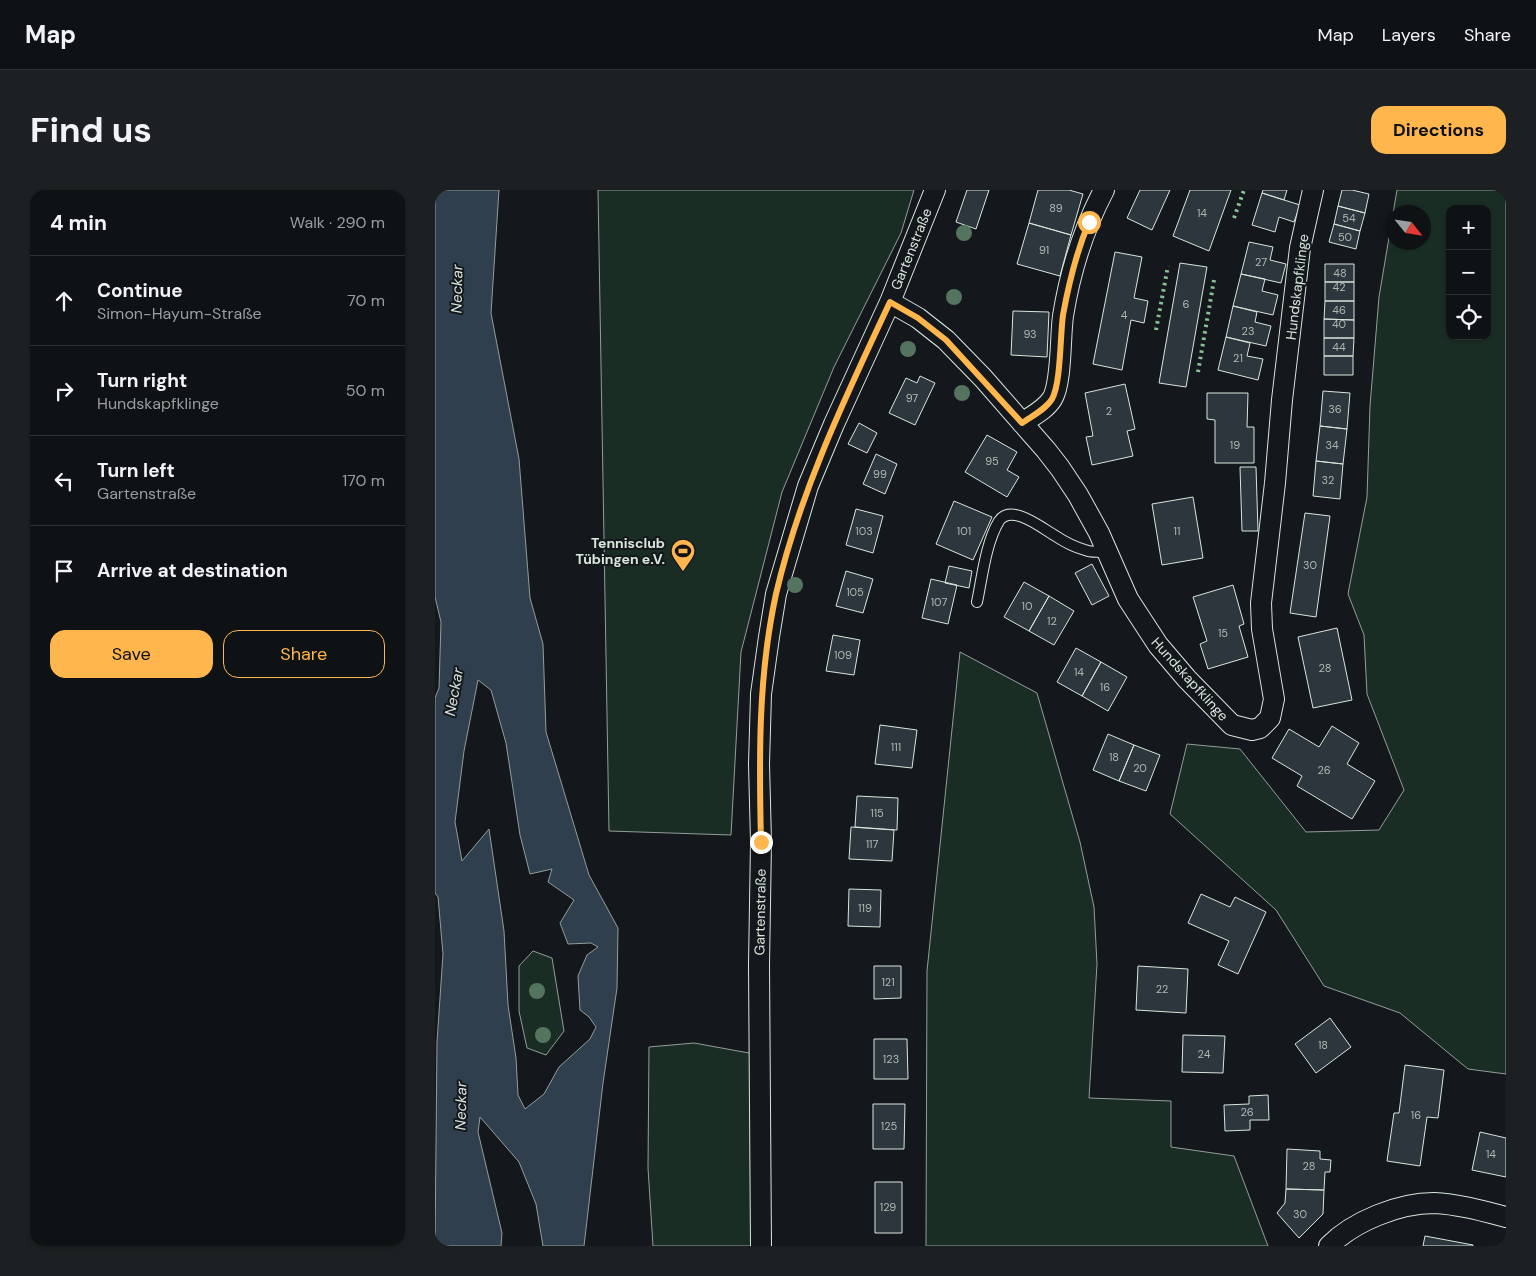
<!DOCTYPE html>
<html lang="en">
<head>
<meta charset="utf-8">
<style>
  body { margin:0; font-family:"DM Sans",sans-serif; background:#1d2022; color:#f1f3f6 }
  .controls { position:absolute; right:15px; top:15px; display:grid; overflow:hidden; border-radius:10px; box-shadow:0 1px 4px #0004 }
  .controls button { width:45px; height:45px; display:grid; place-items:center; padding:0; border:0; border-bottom:1px solid #2f3234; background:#0f1215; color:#f1f3f6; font:25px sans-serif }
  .compass { position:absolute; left:951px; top:15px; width:45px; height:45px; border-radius:50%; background:#0f1215; box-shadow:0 1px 4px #0004; rotate:120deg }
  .stop { position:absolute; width:15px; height:15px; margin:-11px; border:4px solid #ffb74d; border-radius:50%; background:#fff }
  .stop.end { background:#ffb74d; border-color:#fff; box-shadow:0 1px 5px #0008 }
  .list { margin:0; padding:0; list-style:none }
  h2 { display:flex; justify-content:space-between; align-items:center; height:65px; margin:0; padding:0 20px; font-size:21px }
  h2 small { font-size:16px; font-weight:400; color:#9b9ea0 }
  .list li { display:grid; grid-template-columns:32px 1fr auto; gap:15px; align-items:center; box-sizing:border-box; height:90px; padding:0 20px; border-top:1px solid #2f3234 }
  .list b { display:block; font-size:19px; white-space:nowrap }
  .list p { margin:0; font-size:16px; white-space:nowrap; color:#9b9ea0 }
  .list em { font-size:16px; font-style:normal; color:#9b9ea0 }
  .actions { display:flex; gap:10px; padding:15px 20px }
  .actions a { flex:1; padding:11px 0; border:1px solid #ffb74d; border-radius:15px; text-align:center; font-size:18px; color:#ffb74d }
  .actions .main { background:#ffb74d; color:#111 }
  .icon { flex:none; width:28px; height:28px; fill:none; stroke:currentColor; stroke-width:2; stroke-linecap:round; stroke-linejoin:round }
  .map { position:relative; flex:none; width:1071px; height:1056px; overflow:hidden; border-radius:15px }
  header { display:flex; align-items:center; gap:30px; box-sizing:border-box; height:70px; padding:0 25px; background:#0f1215; border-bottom:1px solid #2f3234 }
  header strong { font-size:24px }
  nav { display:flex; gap:28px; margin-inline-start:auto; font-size:18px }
  .intro { display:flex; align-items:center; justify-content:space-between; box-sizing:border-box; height:120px; padding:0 30px }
  h1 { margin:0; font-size:35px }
  .button { padding:12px 22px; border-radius:15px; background:#ffb74d; color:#111; font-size:18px; font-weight:700 }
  main { display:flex; gap:30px; padding:0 30px }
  aside { flex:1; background:#0f1215; border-radius:15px; box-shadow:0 1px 4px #0004 }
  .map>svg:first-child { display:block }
</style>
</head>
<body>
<header>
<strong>Map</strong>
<nav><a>Map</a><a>Layers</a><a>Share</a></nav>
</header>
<div class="intro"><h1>Find us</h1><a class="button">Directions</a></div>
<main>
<aside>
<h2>4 min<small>Walk · 290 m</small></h2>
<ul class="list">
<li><svg class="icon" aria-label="ahead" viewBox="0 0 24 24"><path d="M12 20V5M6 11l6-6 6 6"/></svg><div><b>Continue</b><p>Simon-Hayum-Straße</p></div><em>70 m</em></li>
<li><svg class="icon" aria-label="right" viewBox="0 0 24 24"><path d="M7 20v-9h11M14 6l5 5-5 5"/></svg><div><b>Turn right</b><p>Hundskapfklinge</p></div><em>50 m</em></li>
<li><svg class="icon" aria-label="left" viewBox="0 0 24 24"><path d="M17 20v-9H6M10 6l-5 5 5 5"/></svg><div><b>Turn left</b><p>Gartenstraße</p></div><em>170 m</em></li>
<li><svg class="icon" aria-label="arrive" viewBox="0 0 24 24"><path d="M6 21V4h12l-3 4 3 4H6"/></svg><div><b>Arrive at destination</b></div></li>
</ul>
<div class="actions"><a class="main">Save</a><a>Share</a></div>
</aside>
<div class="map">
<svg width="1071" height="1056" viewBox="0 0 1071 1056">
  <rect width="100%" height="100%" fill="#14181c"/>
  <path fill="#1a2d24" stroke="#939e99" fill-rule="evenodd" d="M163 0H479L466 43 399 177 347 302 306 462 296 645 174 641Z
    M962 0H1071V884L1033 879 965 823 889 796 841 720 735 624 752 554 805 559 871 642 944 640 969 600 932 504 929 445 913 404 932 307 935 216 944 107ZM1015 19H1052V146H1015ZM958 22H988V52H958Z
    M525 462 602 503 645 652 659 717 662 774 654 908 736 911V957L799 966 833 1056H491L492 781Z
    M98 761 117 768 129 841 111 865 92 858 84 821V776Z
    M259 853 325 865 326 1056H218L213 978 214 857Z"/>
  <path fill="#2f3f4d" stroke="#939e99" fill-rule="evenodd" d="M0 0H64L56 123 84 269 95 408 108 454 111 542 154 685 183 738 182 798 168 893 149 1056H108L101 1014 84 972 45 927 43 942 67 1043 66 1056H0L2 852 8 764 3 707 0 703V508L4 498 6 432 0 407ZM43 490 56 500 71 553 85 645 95 684 117 679 113 692 139 710 125 733 133 754 156 753 163 757 152 765 143 786 145 820 154 827 161 837 155 849 124 877 109 904 90 919 83 905 81 868 73 815 69 741 54 639 27 671 20 632 29 561Z"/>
  <path fill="#2c363c" stroke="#d8e6dc" d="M532 0H554L541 39 521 32Z
    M603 0H634L648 4 636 45 594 33Z
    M705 0H735L717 40 692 28Z
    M755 0H796L774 61 738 46Z
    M828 0H852L849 10 827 3Z
    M907 0H917L934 4 930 23 903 16Z
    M827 3 865 15 859 32 844 27 840 42 817 35Z
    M903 16 930 23 925 41 899 34Z
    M594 33 636 45 625 86 582 74Z
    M899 34 925 41 921 59 894 52Z
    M814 52 838 57 835 70 851 74 846 93 806 84Z
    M680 62 707 67 699 108 713 111 709 133 696 130 687 180 658 174Z
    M745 73 772 77 751 197 724 193Z
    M890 74H919V92H890Z
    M806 84 830 89 827 101 843 105 838 125 798 116Z
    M890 92H919V111H890Z
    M890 111H919V130L889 129Z
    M798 116 822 122 820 132 836 136 831 156 791 147Z
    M578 121 614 122 612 167 576 165Z
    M889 129 919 130V148H889Z
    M791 147 815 153 812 166 828 169 823 190 783 180Z
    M889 148H919L918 166H889Z
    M889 166H918V185H889Z
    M485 186 500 193 480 235 454 223 471 188 482 193Z
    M690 194 700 239 692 241 698 266 657 275 651 247 658 246 650 203Z
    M888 201 915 203 912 239 885 236Z
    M772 203H813L812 237H819V273H780V230L772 229Z
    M424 233 442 243 432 263 413 254Z
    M885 236 912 239 908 274 881 271Z
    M552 245 582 262 572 280 584 287 572 307 530 282Z
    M441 264 462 274 450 304 428 294Z
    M881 271 908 274 905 309 878 306Z
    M805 277H821L823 341H807Z
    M758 307 768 368 727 375 717 314Z
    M519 311 557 327 538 370 501 354Z
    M421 319 448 326 438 363 411 355Z
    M870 323 895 326 881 427 855 423Z
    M657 374 674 406 657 415 640 383Z
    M514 376 537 381 534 398 510 393Z
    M411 381 438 389 428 423 401 416Z
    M496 389 522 395 513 434 487 428Z
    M589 392 614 406 594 441 569 427Z
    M798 395 809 434 804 436 813 467 773 479 765 454 772 451 758 407Z
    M614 406 639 421 619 455 594 441Z
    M902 438 917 510 878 518 863 447Z
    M398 445 425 450 419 485 391 481Z
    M641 458 666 472 647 506 622 492Z
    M666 472 692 487 673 521 647 506Z
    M445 535 482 540 477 578 440 574Z
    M897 536 924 553 912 574 940 591 917 629 862 596 867 586 837 568 854 539 884 557Z
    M673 544 699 555 684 591 658 580Z
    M699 555 725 565 711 601 684 591Z
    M422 606 463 608 462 640 420 637Z
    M416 637 459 640 457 671 414 669Z
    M414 699 446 700 445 737 413 736Z
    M766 704 795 717 800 707 831 722 803 784 783 775 794 751 753 733Z
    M439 776H466V808L439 809Z
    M703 776 753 779 751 823 701 820Z
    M895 828 916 857 881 883 860 854Z
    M748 845 790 846 788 883 747 882Z
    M439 849H472L473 889H439Z
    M970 875 1009 880 1003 928 992 927 985 976 952 971 959 923H964Z
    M833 905 834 930H815V940L790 941 789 915 814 914V906Z
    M438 914H470L469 959H438Z
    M1045 942 1071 948V987L1037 980Z
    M852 959 885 961V969L896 970 895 982H890L889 1000 851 999Z
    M440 992H467V1043H440Z
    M851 999 889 1000 888 1024 864 1048 842 1023 850 1013Z
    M990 1046 1038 1055V1056H988Z"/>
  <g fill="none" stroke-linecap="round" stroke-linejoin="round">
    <defs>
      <path id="lane" d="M542 412C547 388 551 352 564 331 576 313 607 338 619 345 628 351 639 357 650 360 657 363 665 362 672 361"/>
      <path id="street" d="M455 112 483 128 511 150 548 188 611 260 625 278 643 305 664 343 693 409 723 455 752 489 797 535 817 540 825 538 835 528 839 509 827 439 826 413 840 293 847 210 865 58 878 0
        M587 233C597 226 610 220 617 209 627 193 625 147 628 126 635 82 648 40 669 0
        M326 1056 324 775 326 652 324 574 326 504 334 447 341 404 373 296 399 234 455 112 500 0
        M894 1056C919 1031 964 1013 999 1013 1023 1014 1048 1021 1071 1027"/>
    </defs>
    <use href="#lane" stroke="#d8e6dc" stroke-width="12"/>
    <use href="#street" stroke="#d8e6dc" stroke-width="22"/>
    <use href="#lane" stroke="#14181c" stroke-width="10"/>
    <use href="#street" stroke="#14181c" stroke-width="20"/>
    <path stroke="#8ac095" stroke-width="4" stroke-dasharray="2.5 4" stroke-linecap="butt" d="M799 28 809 0
      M721 140 733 76
      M763 182 779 90"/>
  </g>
  <g fill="#55745f">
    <circle cx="529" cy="43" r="8"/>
    <circle cx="519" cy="107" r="8"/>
    <circle cx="473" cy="159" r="8"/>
    <circle cx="527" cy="203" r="8"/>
    <circle cx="360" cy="395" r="8"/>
    <circle cx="102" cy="801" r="8"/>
    <circle cx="108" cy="845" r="8"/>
  </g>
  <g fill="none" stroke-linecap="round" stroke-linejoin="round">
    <path stroke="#ffb74d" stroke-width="6" d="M326 652C324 569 323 486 341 404 365 301 411 206 455 112L483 128 511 150 587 233C597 226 611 219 617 209 626 193 625 146 628 125 634 92 641 63 654 32"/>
  </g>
  <defs>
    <symbol id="stadium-pin" viewBox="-11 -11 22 30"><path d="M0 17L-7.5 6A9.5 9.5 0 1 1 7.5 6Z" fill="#ffb74d" stroke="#14181c"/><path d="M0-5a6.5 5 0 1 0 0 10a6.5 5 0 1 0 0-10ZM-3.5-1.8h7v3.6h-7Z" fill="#111"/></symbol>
  </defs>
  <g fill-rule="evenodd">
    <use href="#stadium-pin" x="234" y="347" width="28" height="38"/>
  </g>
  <g text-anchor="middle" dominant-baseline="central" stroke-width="4" stroke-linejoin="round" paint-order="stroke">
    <g font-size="11" fill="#adbab4">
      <text x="621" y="18">89</text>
      <text x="767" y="23">14</text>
      <text x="914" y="28">54</text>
      <text x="910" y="47">50</text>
      <text x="609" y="60">91</text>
      <text x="826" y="72">27</text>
      <text x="905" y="83">48</text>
      <text x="904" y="97">42</text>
      <text x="751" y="114">6</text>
      <text x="904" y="120">46</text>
      <text x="689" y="125">4</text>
      <text x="904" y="134">40</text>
      <text x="813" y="141">23</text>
      <text x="595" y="144">93</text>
      <text x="904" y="157">44</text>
      <text x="803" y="168">21</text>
      <text x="477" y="208">97</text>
      <text x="900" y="219">36</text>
      <text x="674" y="221">2</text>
      <text x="800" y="255">19</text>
      <text x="897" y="255">34</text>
      <text x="557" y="271">95</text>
      <text x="445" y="284">99</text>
      <text x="893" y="290">32</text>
      <text x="429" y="341">103</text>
      <text x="529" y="341">101</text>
      <text x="742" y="341">11</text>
      <text x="875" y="375">30</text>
      <text x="420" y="402">105</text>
      <text x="504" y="412">107</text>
      <text x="592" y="416">10</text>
      <text x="617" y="431">12</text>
      <text x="788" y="443">15</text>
      <text x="408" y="465">109</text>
      <text x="890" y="478">28</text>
      <text x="644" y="482">14</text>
      <text x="670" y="497">16</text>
      <text x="461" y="557">111</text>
      <text x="679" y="567">18</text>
      <text x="705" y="578">20</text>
      <text x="889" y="580">26</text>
      <text x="442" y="623">115</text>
      <text x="437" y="654">117</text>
      <text x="430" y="718">119</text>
      <text x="453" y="792">121</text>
      <text x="727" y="799">22</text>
      <text x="888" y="855">18</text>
      <text x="769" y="864">24</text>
      <text x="456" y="869">123</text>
      <text x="812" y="922">26</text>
      <text x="981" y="925">16</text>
      <text x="454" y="936">125</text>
      <text x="1056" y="964">14</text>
      <text x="874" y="976">28</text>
      <text x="453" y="1017">129</text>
      <text x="865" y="1024">30</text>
    </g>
    <g font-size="14" fill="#d8e6dc" stroke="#14181c">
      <text transform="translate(476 59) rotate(-68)">Gartenstraße</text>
      <text transform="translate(862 97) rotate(-83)">Hundskapfklinge</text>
      <text transform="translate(755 489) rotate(48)">Hundskapfklinge</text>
      <text transform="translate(325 722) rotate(-89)">Gartenstraße</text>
    </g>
    <g font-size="14" font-weight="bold" fill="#d8e6dc" stroke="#14181c" text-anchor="end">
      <text x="230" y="353">Tennisclub<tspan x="230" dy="16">Tübingen e.V.</tspan></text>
    </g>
    <g font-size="15" font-style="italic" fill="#d8e6dc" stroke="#14181c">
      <text transform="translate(22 99) rotate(-89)">Neckar</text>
      <text transform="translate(19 502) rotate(-80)">Neckar</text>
      <text transform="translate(26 916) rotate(-89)">Neckar</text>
    </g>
  </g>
</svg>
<div class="controls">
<button>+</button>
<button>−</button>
<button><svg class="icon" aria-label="locate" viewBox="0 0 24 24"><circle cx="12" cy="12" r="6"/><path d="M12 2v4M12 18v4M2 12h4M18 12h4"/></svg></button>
</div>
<svg class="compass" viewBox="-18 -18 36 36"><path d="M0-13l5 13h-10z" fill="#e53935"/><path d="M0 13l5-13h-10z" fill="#9b9ea0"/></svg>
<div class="stop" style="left:654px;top:32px"></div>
<div class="stop end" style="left:326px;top:652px"></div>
</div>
</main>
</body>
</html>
